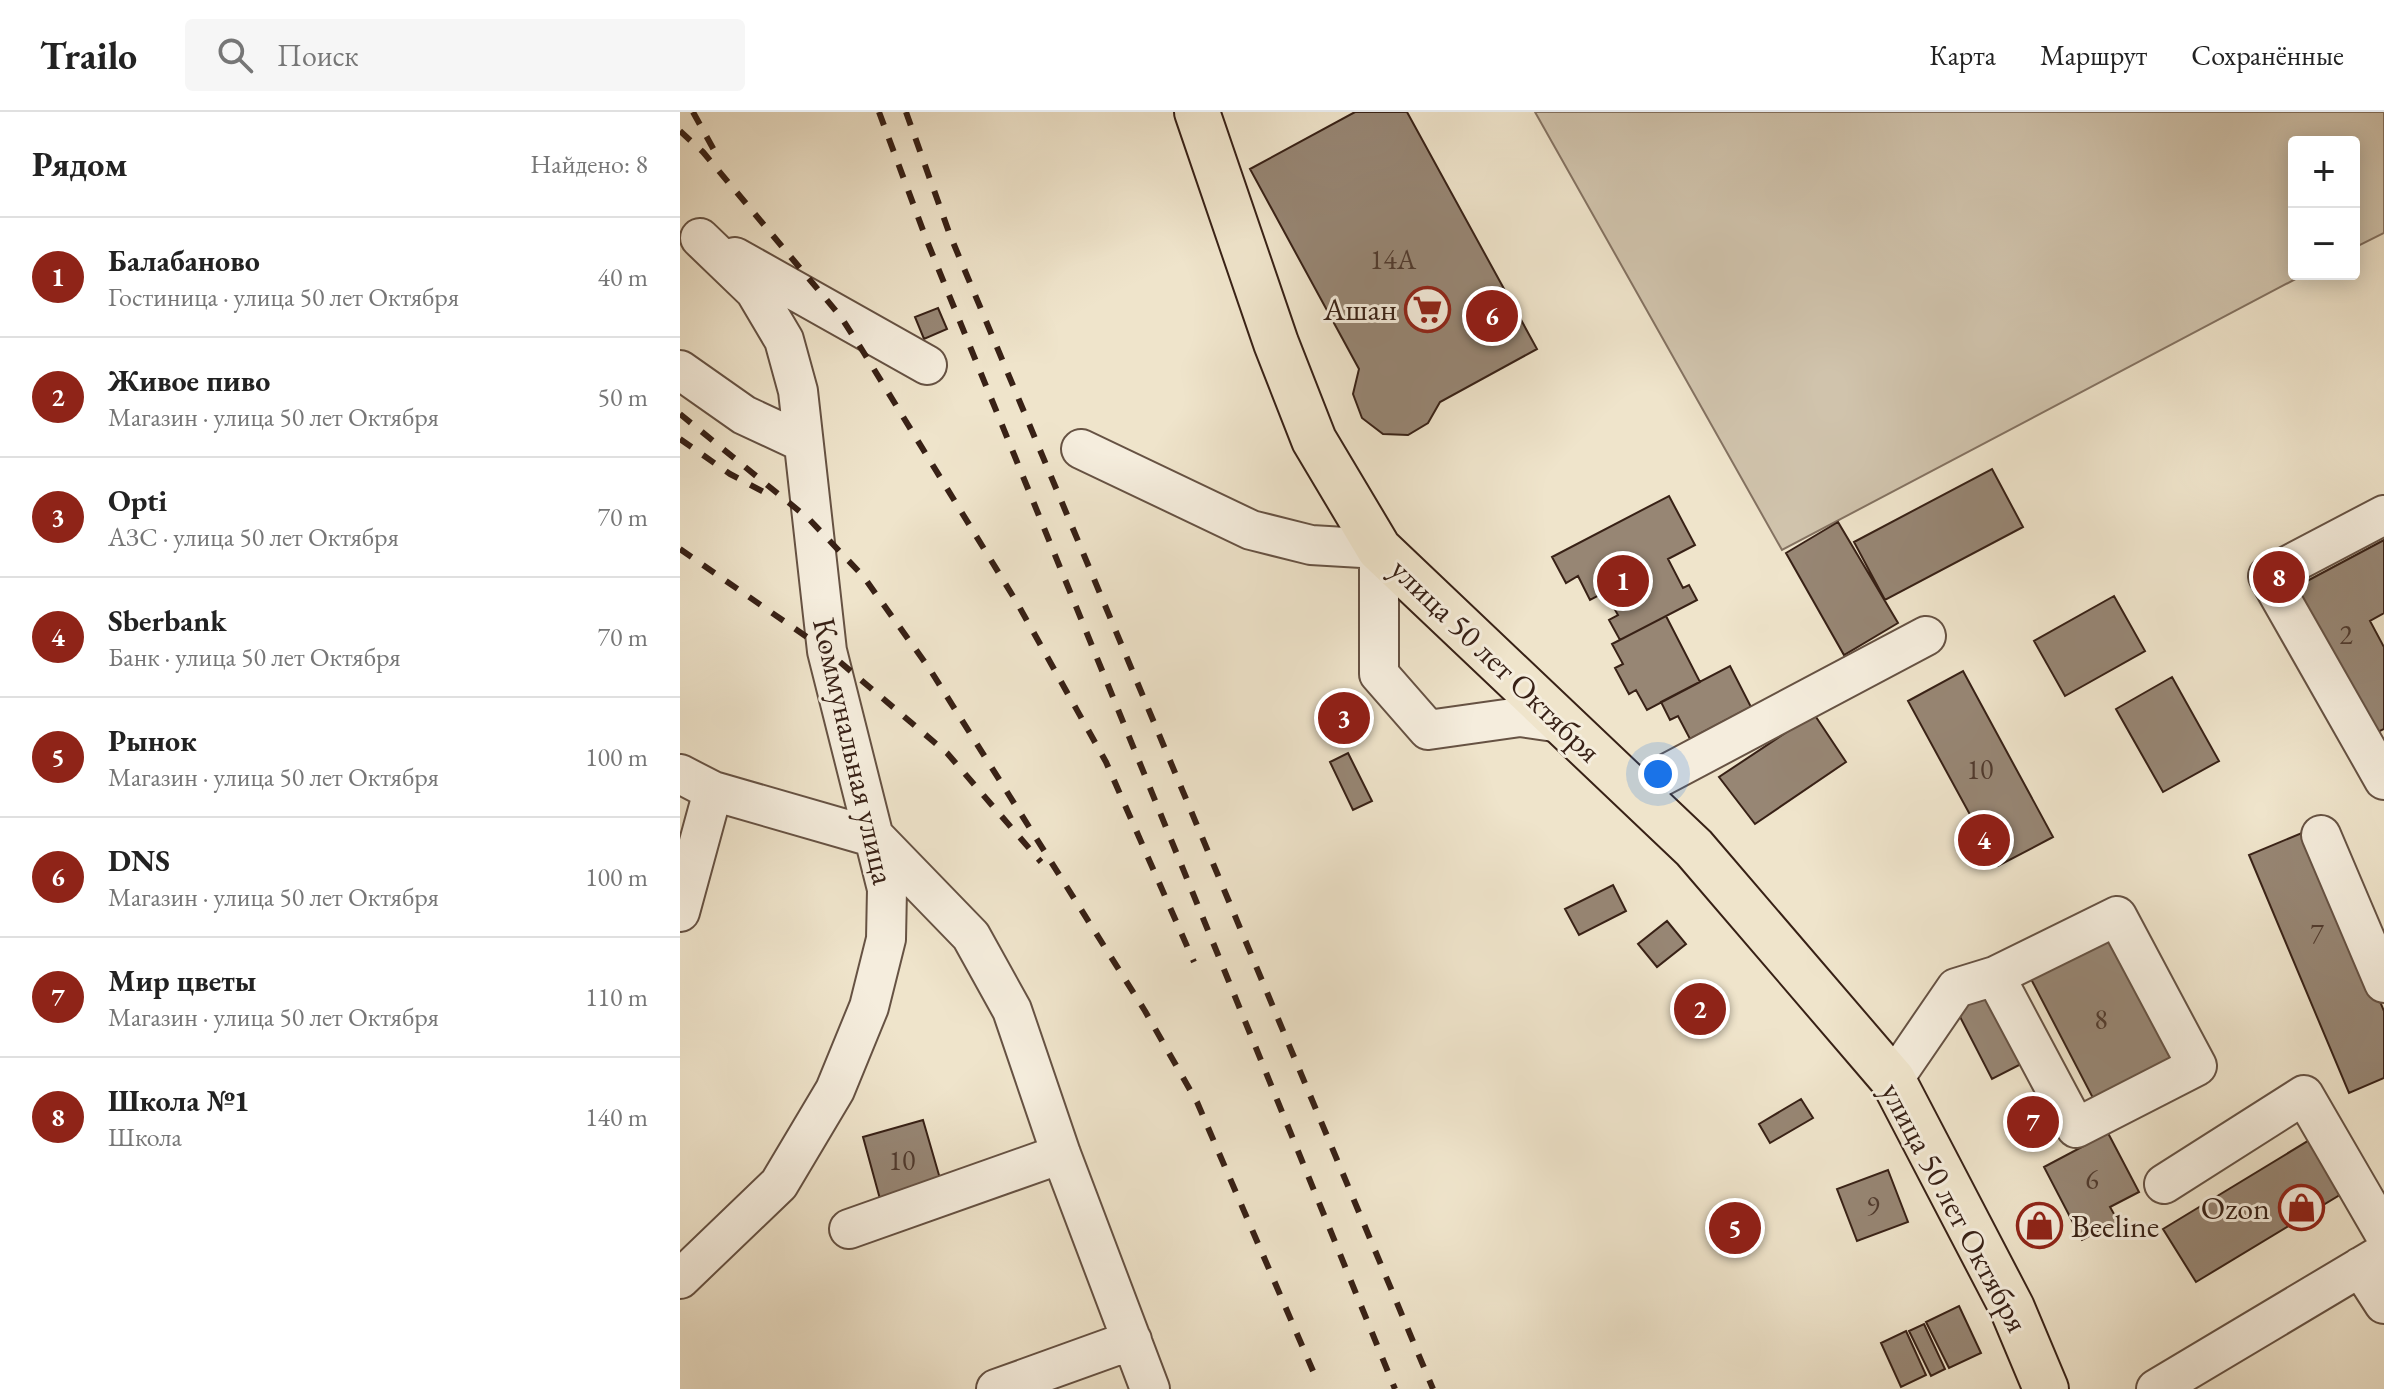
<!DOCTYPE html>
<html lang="ru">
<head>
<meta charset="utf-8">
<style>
  body { margin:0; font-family:"EB Garamond",serif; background:#f6f6f6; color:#222 }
  .controls { position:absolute; right:24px; top:24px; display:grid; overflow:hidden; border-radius:8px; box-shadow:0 4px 20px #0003 }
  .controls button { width:72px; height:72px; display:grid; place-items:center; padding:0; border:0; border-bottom:2px solid #e0e0e0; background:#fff; color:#222; font:40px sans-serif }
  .you { position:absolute; left:978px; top:662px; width:28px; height:28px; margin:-20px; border:6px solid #fff; border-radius:50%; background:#1a73e8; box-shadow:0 0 0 12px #1a73e833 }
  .badge { display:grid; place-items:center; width:52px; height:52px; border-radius:50%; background:#8f2418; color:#fff; font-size:26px; font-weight:700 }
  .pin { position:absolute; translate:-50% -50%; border:4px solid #fff; box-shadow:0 2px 8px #0006 }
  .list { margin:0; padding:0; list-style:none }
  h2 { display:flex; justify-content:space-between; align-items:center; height:104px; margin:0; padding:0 32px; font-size:34px }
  h2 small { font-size:26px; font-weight:400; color:#767676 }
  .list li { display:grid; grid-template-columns:52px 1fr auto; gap:24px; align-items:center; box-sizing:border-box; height:120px; padding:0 32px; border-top:2px solid #e0e0e0 }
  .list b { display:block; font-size:30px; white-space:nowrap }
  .list p { margin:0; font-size:26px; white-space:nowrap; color:#767676 }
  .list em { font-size:26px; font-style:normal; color:#767676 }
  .icon { flex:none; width:44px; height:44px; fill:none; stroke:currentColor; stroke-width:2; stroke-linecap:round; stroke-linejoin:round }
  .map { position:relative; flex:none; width:1704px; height:1277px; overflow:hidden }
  header { display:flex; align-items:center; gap:48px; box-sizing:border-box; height:112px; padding:0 40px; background:#fff; border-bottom:2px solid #e0e0e0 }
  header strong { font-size:38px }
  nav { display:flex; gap:44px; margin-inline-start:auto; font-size:28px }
  .search { width:560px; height:72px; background:#f6f6f6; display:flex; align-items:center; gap:20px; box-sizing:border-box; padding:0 28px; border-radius:8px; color:#767676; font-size:30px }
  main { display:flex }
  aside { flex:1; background:#fff }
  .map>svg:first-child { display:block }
</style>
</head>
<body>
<header>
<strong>Trailo</strong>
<div class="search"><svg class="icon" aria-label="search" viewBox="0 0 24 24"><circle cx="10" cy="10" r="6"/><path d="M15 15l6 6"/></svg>Поиск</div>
<nav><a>Карта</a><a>Маршрут</a><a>Сохранённые</a></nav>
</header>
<main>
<aside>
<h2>Рядом<small>Найдено: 8</small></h2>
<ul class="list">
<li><span class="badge">1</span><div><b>Балабаново</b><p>Гостиница · улица 50 лет Октября</p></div><em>40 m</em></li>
<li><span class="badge">2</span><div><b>Живое пиво</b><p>Магазин · улица 50 лет Октября</p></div><em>50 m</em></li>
<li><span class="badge">3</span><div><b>Opti</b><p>АЗС · улица 50 лет Октября</p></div><em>70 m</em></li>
<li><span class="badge">4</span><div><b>Sberbank</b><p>Банк · улица 50 лет Октября</p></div><em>70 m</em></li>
<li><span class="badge">5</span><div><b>Рынок</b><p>Магазин · улица 50 лет Октября</p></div><em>100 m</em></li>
<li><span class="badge">6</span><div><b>DNS</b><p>Магазин · улица 50 лет Октября</p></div><em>100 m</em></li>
<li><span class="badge">7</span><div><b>Мир цветы</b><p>Магазин · улица 50 лет Октября</p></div><em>110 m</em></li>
<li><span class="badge">8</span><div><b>Школа №1</b><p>Школа</p></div><em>140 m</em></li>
</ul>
</aside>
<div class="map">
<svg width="1704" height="1277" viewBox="0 0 1704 1277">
  <rect width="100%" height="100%" fill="#efe4cb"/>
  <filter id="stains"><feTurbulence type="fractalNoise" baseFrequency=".0025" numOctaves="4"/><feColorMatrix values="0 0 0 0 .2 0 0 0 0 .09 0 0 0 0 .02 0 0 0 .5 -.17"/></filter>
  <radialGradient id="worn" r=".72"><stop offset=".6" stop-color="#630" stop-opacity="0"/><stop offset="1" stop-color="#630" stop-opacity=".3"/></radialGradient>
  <path fill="#d0c3ac" stroke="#847261" stroke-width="2" d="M855 0H1704V121L1674 136V30H1614V162H1625L1102 438Z"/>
  <path fill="#978674" stroke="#382116" stroke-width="2" d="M675 0H727L857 237 760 290 748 311 728 323 703 322 682 306 673 282 679 257 570 57Z
    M258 196 267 217 244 227 235 205Z
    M1312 357 1343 415 1205 488 1174 430Z
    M989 384 1015 433 988 447 1003 476 1009 473 1017 488 940 528 929 508 938 503 925 480 910 488 898 464 886 471 872 445Z
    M1158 410 1218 511 1164 543 1106 441Z
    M1704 428V501L1690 509 1704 535V617L1690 624 1612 477Z
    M1434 484 1465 539 1385 584 1354 529Z
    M986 504 1020 570 967 598 956 578 949 582 935 556 943 552 932 532Z
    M1050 554 1071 595 1010 627 998 604 990 608 981 590Z
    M1283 559 1373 725 1318 754 1228 589Z
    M1492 565 1539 649 1483 680 1436 597Z
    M1134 602 1166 650 1075 712 1039 665Z
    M668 641 692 689 673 698 650 650Z
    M1629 718 1704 899V966L1669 981 1569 743Z
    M933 773 946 799 899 823 885 797Z
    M987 809 1006 832 977 855 958 832Z
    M1429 826 1492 947 1414 988 1351 867Z
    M1033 879 1042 893 1007 915 999 901Z
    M1310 880 1345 950 1312 967 1276 897Z
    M1356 982 1377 1025 1350 1038 1329 996Z
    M1121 987 1133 1006 1090 1031 1079 1012Z
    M243 1008 261 1070 200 1087 183 1025Z
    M1428 1021 1459 1080 1430 1095 1438 1109 1402 1128 1364 1055Z
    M1641 1021 1673 1075 1516 1170 1483 1117Z
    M1208 1058 1228 1110 1177 1129 1157 1077Z
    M1359 1096 1374 1124 1360 1131 1345 1103Z
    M1279 1194 1301 1241 1269 1256 1246 1210Z
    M1244 1212 1265 1257 1251 1264 1229 1219Z
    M1226 1219 1246 1263 1221 1275 1201 1231Z"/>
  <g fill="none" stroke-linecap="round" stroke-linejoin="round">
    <defs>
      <path id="minor" d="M55 145 247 253
        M0 258 64 303 122 330
        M401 337 571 418 631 433 699 437V562L748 618 840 605 881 611
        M1704 403 1588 464 1704 668
        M0 662 33 679 196 726 291 824 332 898 381 1042 470 1277
        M954 679 1246 524
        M1641 723 1704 871
        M0 800 33 679
        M1437 804 1517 954 1396 1016 1315 864Z
        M1213 968 1276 876 1315 864
        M1484 1072 1624 983 1704 1121
        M169 1117 381 1042
        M1680 1155 1704 1192
        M0 1167 99 1072 155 978 189 895 206 827 207 777 147 539 118 279 104 228 75 179 20 126
        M316 1277 452 1228
        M1476 1277 1704 1141"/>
      <path id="major" d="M517 0 596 231 634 328 699 437 1014 736 1213 968 1332 1196 1366 1277"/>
    </defs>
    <use href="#minor" stroke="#665243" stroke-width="42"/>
    <use href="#major" stroke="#382116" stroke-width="48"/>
    <use href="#minor" stroke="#f5eddd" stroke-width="38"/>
    <use href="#major" stroke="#efe4cb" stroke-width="44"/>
    <path stroke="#382116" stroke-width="6" stroke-dasharray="14 14" stroke-linecap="butt" d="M13 0 40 49
      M199 0 247 129 715 1277
      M226 0 270 123 753 1277
      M0 19 23 40 161 205 184 241 336 489 426 650 514 850
      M0 302 129 407 183 464 249 556 465 899 517 990 633 1259
      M0 327 50 362 95 386
      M0 437 147 539 267 641 361 750"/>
  </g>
  <defs>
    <symbol id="supermarket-ring" viewBox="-11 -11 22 22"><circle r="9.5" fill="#f5eddd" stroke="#8f2418" stroke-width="1.5"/><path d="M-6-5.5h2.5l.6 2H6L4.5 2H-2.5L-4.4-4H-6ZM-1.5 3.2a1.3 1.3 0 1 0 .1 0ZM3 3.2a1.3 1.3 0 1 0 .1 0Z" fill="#8f2418"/></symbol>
    <symbol id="shop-ring" viewBox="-11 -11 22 22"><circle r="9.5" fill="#f5eddd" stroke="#8f2418" stroke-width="1.5"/><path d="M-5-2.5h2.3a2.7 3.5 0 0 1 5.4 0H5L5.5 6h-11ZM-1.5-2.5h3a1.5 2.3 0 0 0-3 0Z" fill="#8f2418"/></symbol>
  </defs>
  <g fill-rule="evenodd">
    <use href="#supermarket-ring" x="722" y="172" width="51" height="51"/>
    <use href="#shop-ring" x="1596" y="1070" width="51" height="51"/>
    <use href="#shop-ring" x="1334" y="1088" width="51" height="51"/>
  </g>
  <g text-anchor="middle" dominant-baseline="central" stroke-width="6" stroke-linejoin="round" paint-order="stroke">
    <g font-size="28" fill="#503a2e">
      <text x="713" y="147">14А</text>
      <text x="1666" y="522">2</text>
      <text x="1300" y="657">10</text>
      <text x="1637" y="821">7</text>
      <text x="1421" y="907">8</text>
      <text x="222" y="1048">10</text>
      <text x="1412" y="1067">6</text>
      <text x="1193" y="1093">9</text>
    </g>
    <g font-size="32" fill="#382116" stroke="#f5eddd" text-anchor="end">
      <text x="717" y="197">Ашан</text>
      <text x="1590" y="1096">Ozon</text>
      <text x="1391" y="1114" text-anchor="start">Beeline</text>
    </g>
    <g font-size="32" fill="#382116" stroke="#f5eddd">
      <text transform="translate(816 548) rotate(44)">улица 50 лет Октября</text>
      <text transform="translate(174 639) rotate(77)">Коммунальная улица</text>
      <text transform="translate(1275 1095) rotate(62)">улица 50 лет Октября</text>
    </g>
  </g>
  <rect width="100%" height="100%" filter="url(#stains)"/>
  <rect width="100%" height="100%" fill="url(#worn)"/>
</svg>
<div class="controls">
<button>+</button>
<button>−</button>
</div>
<div class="you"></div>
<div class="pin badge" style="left:943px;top:469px">1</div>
<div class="pin badge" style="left:1020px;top:897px">2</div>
<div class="pin badge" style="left:664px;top:606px">3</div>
<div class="pin badge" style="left:1304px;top:728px">4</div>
<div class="pin badge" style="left:1055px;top:1116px">5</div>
<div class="pin badge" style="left:812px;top:204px">6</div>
<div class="pin badge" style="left:1353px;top:1010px">7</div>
<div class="pin badge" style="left:1599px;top:465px">8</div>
</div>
</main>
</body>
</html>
